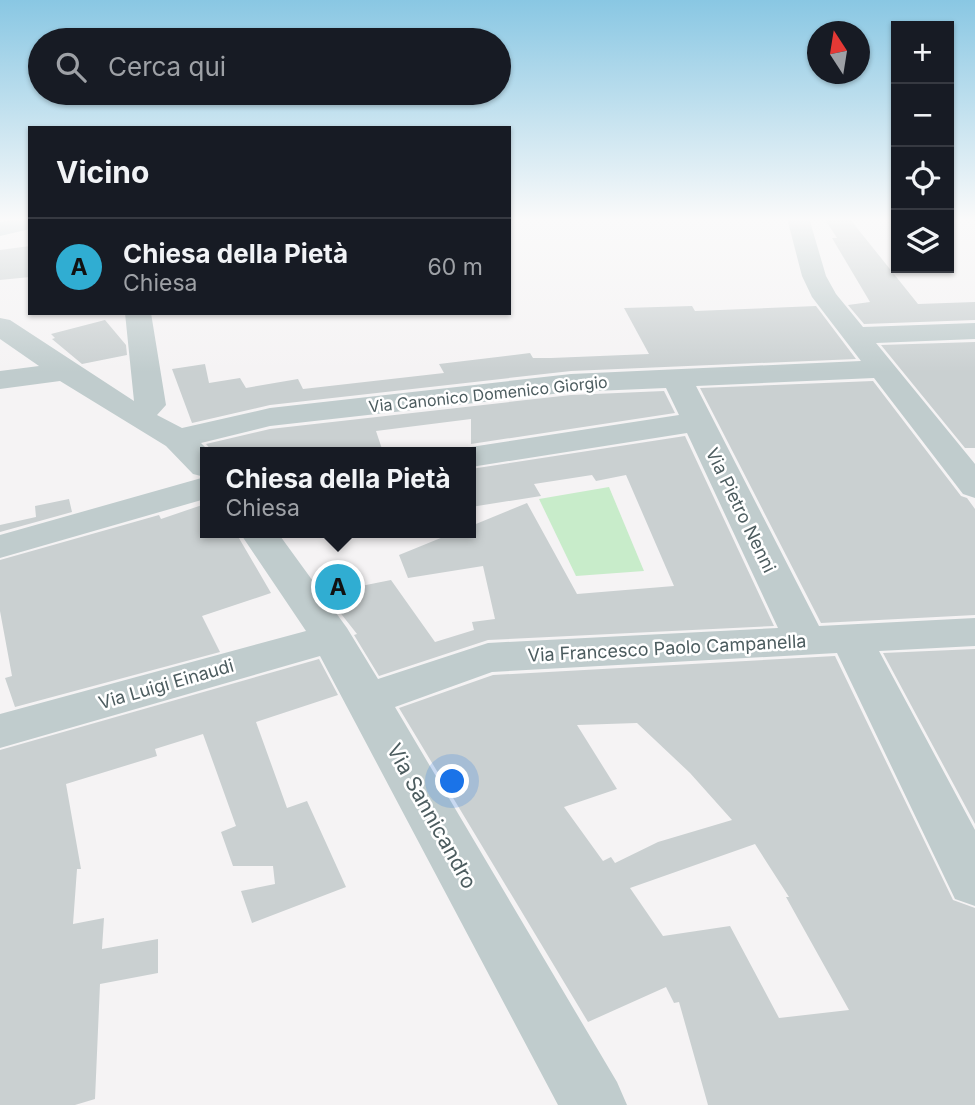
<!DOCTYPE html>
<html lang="it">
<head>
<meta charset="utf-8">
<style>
  body { margin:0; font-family:Inter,sans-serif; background:#20242c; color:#f1f3f6 }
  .controls { position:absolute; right:21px; top:21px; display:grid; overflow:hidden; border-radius:0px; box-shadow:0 2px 5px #0004 }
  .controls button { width:63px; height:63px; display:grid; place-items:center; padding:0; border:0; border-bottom:2px solid #363941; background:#171b24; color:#f1f3f6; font:35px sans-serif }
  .compass { position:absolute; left:807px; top:21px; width:63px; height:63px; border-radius:50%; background:#171b24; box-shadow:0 2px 5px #0004; rotate:348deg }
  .you { position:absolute; left:453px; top:782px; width:24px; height:24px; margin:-18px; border:5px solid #fff; border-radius:50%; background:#1a73e8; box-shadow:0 0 0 10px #1a73e833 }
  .badge { display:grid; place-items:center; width:46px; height:46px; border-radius:50%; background:#30add2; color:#111; font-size:23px; font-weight:700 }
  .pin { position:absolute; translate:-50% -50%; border:4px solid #fff; box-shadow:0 2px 7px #0006 }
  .popup { position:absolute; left:200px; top:447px; width:276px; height:91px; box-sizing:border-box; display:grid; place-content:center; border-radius:0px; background:#171b24; filter:drop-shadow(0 2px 5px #0005); font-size:23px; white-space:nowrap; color:#9ea1a6 }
  .popup b { font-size:26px; color:#f1f3f6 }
  .popup::after { content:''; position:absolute; left:50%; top:100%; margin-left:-14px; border:14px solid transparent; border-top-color:#171b24 }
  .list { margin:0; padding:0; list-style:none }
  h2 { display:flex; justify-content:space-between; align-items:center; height:91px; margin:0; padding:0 28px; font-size:30px }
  h2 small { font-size:23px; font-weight:400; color:#9ea1a6 }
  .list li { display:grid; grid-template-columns:46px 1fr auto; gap:21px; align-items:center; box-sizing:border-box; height:98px; padding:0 28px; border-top:2px solid #363941 }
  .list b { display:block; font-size:26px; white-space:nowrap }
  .list p { margin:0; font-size:23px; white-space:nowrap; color:#9ea1a6 }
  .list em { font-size:23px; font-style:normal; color:#9ea1a6 }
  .icon { flex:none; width:38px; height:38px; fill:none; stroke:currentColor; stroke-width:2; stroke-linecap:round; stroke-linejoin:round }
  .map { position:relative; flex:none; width:975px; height:1105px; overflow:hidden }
  .search { position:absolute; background:#171b24; box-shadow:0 2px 5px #0004; left:28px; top:28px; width:483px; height:77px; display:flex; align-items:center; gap:18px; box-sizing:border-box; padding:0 24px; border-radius:38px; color:#9ea1a6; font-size:26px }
  .panel { position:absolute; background:#171b24; box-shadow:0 2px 5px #0004; left:28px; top:126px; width:483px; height:189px; border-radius:0px }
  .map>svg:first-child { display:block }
</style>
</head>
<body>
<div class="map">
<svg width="975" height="1105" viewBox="0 0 975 1105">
  <rect width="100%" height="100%" fill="#f5f3f4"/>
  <path fill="#c8ecca" d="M609 487 644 571 576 576 539 499Z"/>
  <path fill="#cad0d1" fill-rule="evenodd" d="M824 218H849L918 304 975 302V320L864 324 848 305 870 302 832 238H837Z
    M30 246V277L0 280V250Z
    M692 306 695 311 816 306 856 359 571 371 270 405 192 423 172 369 205 364 209 383 240 378 246 388 298 379 303 389 444 373 439 364 530 353 533 358H551L649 354 624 308Z
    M105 320 126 345 127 355 82 364 52 339 55 338 51 334Z
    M975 342V448H965L881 345Z
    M873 381 961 496 967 498 975 509V615L821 623 700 388Z
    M664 391 675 413 471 444V419L376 431 383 452H213L206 444 270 429 571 395Z
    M685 436 774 626 488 640 379 676 354 635 357 634 320 587 350 574 361 586 391 580 435 642 474 630 472 622 495 619 483 566 408 578 399 555 453 533H471V526L527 503 577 594 674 586 626 475 596 481 592 475 534 484 541 496 471 507V469Z
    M69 499 72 512 0 532V525L36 517 35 506Z
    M205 504V533H236L271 593 202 616 220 652 15 707 5 678 12 676 0 611V560L159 515 161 519Z
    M975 649V824L883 653Z
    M835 656 953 900 975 908V1105H708L679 1002 674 1003 666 987 588 1022 399 708 493 675ZM637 723 690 773 732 820 658 842 615 863 611 857 603 861 564 807 617 789 577 725ZM755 844 789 897H786L849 1010 779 1018 730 926 663 936 630 888Z
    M319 659 338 695 256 722 287 808 307 801 346 887 252 923 241 891 275 884 273 866H233L221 832 236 826 203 734 155 749 157 756 66 784 81 869H77L73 924 104 918 102 949 158 939V973L100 984 95 1099 75 1105H0V750Z"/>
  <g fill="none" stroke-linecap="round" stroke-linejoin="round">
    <path fill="#c0cccd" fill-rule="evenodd" d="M787 218H809L826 276 836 294 863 327 975 323V339L876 343 975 464V498L963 494 874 378 696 386 819 626 975 618V646L879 651 975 830V906L955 899 837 653 492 672 395 707 617 1082 627 1105H558L320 656 0 748V714L306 631 240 533H278L347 628 378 679 488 643 778 628 687 433 471 467V452H457L471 447 679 415 666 388 571 392 270 426 201 443 210 452H205V477L193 474 166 446 60 381 0 389V371L39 366 0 339V318L10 320 134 401 125 313H151L166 405 157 415 182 428 270 408 571 374 861 361 812 297 802 276Z
      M205 477V499L0 558V535Z"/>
    <path fill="#b6cace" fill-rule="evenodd" d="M20 218H30V229L0 236V222Z"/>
  </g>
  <linearGradient id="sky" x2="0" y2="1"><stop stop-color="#89c7e3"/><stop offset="0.59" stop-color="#fafafa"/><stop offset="1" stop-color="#fafafa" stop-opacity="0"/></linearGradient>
  <rect width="975" height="372" fill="url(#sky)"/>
  <g text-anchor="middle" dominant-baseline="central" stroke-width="5" stroke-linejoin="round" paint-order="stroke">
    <g font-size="16" fill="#4c5c5f" stroke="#fff">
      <text transform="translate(488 394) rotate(-6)">Via Canonico Domenico Giorgio</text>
    </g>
    <g font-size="18" fill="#4c5c5f" stroke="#fff">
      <text transform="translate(741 510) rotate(64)">Via Pietro Nenni</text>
      <text transform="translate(667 648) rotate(-3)">Via Francesco Paolo Campanella</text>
      <text transform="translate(166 684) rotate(-16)">Via Luigi Einaudi</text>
    </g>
    <g font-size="21" fill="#4c5c5f" stroke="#fff">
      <text transform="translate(432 816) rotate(61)">Via Sannicandro</text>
    </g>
  </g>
</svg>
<div class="controls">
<button>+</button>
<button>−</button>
<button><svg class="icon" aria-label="locate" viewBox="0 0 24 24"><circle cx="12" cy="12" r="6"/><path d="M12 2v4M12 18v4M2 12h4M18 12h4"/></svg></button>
<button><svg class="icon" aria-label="layers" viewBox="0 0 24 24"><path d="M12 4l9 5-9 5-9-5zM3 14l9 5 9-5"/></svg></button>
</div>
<svg class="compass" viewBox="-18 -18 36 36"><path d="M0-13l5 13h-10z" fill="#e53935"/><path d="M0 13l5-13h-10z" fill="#9ea1a6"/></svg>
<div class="you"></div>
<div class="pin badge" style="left:338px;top:587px">A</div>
<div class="popup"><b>Chiesa della Pietà</b>Chiesa</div>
<div class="search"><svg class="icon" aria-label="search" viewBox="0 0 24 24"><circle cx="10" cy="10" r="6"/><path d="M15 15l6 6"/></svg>Cerca qui</div>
<section class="panel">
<h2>Vicino<small></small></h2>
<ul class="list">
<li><span class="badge">A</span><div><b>Chiesa della Pietà</b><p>Chiesa</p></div><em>60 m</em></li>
</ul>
</section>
</div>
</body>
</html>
